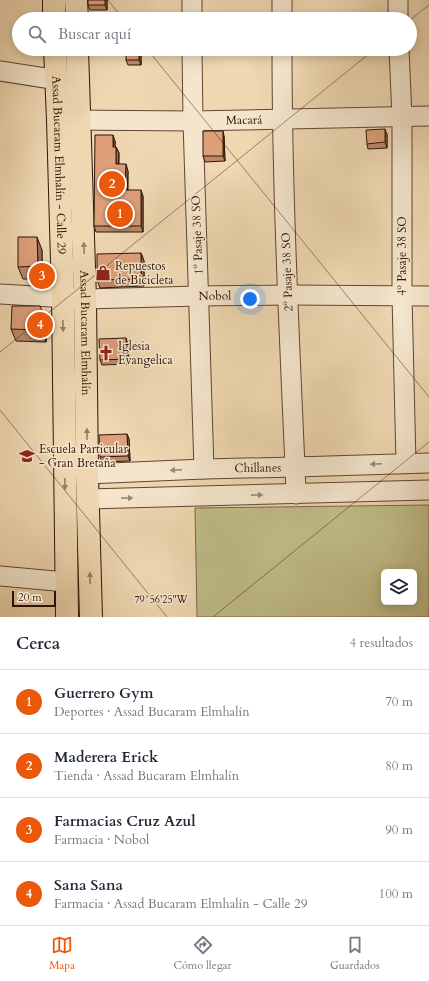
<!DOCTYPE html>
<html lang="es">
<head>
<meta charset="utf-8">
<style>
  body { margin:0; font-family:Cardo,serif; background:#f6f6f7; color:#1f2937 }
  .controls { position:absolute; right:12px; bottom:12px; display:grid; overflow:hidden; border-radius:6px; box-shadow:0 2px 10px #0003 }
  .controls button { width:36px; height:36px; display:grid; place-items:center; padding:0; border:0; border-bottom:1px solid #e0e1e3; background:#fff; color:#1f2937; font:20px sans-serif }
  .scale { position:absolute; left:12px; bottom:10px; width:44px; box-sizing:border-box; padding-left:4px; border:2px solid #301407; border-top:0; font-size:11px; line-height:14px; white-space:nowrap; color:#301407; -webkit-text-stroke:3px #f4e5cc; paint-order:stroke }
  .you { position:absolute; left:250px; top:299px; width:14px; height:14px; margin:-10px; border:3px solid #fff; border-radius:50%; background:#1a73e8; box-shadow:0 0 0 6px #1a73e833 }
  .badge { display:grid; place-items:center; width:26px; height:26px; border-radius:50%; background:#ea580c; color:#fff; font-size:13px; font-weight:700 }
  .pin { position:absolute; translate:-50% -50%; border:2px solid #fff; box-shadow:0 1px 4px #0006 }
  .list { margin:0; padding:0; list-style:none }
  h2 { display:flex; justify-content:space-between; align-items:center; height:52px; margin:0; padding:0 16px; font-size:17px }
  h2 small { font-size:13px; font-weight:400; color:#747a83 }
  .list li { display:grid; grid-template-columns:26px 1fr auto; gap:12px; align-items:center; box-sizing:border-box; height:64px; padding:0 16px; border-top:1px solid #e0e1e3 }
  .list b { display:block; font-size:15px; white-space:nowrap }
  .list p { margin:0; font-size:13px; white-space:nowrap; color:#747a83 }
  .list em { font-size:13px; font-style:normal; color:#747a83 }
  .icon { flex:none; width:22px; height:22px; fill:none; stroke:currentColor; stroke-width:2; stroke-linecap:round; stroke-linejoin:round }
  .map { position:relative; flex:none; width:429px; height:617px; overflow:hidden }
  .search { position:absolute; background:#fff; box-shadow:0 2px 10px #0003; left:12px; right:12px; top:12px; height:44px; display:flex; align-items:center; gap:10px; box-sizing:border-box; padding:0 14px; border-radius:22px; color:#747a83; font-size:15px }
  .sheet { height:308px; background:#fff }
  nav { display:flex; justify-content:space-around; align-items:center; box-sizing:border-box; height:56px; border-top:1px solid #e0e1e3; background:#fff; font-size:11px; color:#747a83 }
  nav a { display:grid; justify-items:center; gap:2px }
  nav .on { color:#ea580c }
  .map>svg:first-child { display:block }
</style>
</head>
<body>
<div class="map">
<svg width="429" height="617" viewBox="0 0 429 617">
  <rect width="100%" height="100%" fill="#eed7b1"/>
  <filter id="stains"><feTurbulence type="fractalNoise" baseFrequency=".005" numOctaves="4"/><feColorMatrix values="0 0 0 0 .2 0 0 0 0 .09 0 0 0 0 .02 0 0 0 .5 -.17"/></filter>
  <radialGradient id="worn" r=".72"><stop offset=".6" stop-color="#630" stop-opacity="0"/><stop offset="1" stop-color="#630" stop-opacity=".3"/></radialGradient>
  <path fill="#bfbc87" stroke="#786847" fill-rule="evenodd" d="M429 505V617H197L195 508ZM384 572H414V602H384Z"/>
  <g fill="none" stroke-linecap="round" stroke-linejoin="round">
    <defs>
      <g id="minor">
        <path d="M192 0V19"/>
        <path d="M282 0V19"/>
        <path d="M398 0V19"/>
        <path d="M192 49 193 121 204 469"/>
        <path d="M282 49C282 189 289 328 295 467L296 494"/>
        <path d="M399 49 402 117V296L406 463"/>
        <path d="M0 71 71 82"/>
        <path id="s1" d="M66 120 193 121 429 116"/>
        <path id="s2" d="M0 294 85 299 199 296 288 295 429 296"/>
        <path id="s3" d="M87 474 204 469 295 467 429 463"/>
        <path d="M88 499 429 490"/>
        <path d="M0 576 66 582"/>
      </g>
      <g id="major">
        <path d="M54 0V19"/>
        <path d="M76 0 77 19"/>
        <path id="s4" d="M55 49 58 120 63 297 67 617"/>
        <path id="s5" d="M77 49 85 299 87 474 91 617"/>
      </g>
    </defs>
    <use href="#minor" stroke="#604532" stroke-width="21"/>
    <use href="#major" stroke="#301407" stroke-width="24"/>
    <use href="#minor" stroke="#f4e5cc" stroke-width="19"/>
    <use href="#major" stroke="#eed7b1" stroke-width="22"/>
  </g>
  <path fill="#bd8969" stroke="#301407" d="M107 0V10H90L88 5Z
    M141 49V65H128L126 60Z
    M387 134V148L368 149 367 144Z
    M224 136 225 161 205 162 203 156Z
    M115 141V147H116L119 153V164L128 171V190L143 196V232H96L94 226Z
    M42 250V279H23L18 267Z
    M141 253 144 261V286L100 288 97 280Z
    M42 311 47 323 46 342 16 341 11 329Z
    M128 343 129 364 102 365 100 360Z
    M127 434 129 439 130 461 102 462 100 457Z"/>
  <path fill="#9a6f55" stroke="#301407" d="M105 0H107V10L105 5Z
    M139 49H141V65L139 60Z
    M385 129 387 134V148L385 142Z
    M223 131 224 136 225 161 223 156Z
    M113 135 115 141V153L113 147Z
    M116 147 119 153 118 170 116 164Z
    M126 164 128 171 127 196 125 190Z
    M141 190 143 196V232L141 226Z
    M37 237 42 250V279L38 266Z
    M141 253 144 261V286L141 279Z
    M42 311 47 323 46 342 41 330Z
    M126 338 128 343 129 364 127 359Z
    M127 434 129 439 130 461 128 456Z"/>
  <path fill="#dc9f7a" stroke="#301407" d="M88 0H105V5H88Z
    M126 49H139V60H126Z
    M385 129V142L367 144 366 130Z
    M203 131H223V156H203Z
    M95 135H113V147H116V164H126L125 190H141V226H94Z
    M18 237H37L38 266 18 267Z
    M141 253V279L97 280V254Z
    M12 306H40L42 311 41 330 11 329Z
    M126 338 127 359 100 360 99 339Z
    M127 434 128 456 100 457 99 435Z"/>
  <defs><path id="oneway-solid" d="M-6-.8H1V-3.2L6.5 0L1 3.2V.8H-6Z"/></defs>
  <g fill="#987f64">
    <use href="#oneway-solid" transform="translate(84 248) rotate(-92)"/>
    <use href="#oneway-solid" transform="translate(63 326) rotate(89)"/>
    <use href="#oneway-solid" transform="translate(87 434) rotate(-91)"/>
    <use href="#oneway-solid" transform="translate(65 484) rotate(89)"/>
    <use href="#oneway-solid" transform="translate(90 578) rotate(-92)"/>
  </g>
  <g fill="#9c8773">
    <use href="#oneway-solid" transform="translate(376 464) rotate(178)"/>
    <use href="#oneway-solid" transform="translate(176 470) rotate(178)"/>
    <use href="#oneway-solid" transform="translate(257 495) rotate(-1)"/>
    <use href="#oneway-solid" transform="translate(127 498) rotate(-1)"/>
  </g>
  <path fill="none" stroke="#301407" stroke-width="1" stroke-opacity="0.45" d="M108 0 123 19M410 20 429 5M147 49 429 397M0 352 375 49M0 410 167 617M213 617 429 442"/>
  <defs>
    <symbol id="shop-bare" viewBox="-9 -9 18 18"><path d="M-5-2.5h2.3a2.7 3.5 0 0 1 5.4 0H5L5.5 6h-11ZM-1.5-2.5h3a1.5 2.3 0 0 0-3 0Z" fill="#8f2418" stroke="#f4e5cc" stroke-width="2.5" paint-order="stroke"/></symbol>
    <symbol id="church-bare" viewBox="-9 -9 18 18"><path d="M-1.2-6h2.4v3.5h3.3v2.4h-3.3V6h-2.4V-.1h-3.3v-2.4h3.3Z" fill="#8f2418" stroke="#f4e5cc" stroke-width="2.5" paint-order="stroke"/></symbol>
    <symbol id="school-bare" viewBox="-9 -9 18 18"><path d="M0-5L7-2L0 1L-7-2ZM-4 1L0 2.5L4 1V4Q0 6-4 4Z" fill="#8f2418" stroke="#f4e5cc" stroke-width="2.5" paint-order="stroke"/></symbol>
  </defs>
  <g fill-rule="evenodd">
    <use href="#shop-bare" x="92" y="262" width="22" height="22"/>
    <use href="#church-bare" x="95" y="342" width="22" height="22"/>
    <use href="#school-bare" x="16" y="445" width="22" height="22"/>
  </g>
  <g text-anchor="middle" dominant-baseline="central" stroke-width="3" stroke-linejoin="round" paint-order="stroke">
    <g font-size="12" fill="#301407" stroke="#f4e5cc">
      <text stroke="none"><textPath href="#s1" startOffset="178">Macará</textPath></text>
      <text stroke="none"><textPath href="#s4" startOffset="116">Assad Bucaram Elmhalín - Calle 29</textPath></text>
      <text transform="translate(197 235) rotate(-92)">1º Pasaje 38 SO</text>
      <text transform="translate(402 256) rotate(-90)">4º Pasaje 38 SO</text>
      <text transform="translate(287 272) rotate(-92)">2º Pasaje 38 SO</text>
      <text stroke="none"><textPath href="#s2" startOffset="215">Nobol</textPath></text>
      <text stroke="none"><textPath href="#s5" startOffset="284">Assad Bucaram Elmhalín</textPath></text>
      <text stroke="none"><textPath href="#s3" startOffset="171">Chillanes</textPath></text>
    </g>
    <g font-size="12" fill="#301407" stroke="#f4e5cc" text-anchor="start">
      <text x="115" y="266">Repuestos<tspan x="115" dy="14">de Bicicleta</tspan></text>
      <text x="118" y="346">Iglesia<tspan x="118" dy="14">Evangelica</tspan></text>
      <text x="39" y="449">Escuela Particular<tspan x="39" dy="14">- Gran Bretaña</tspan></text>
    </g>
  </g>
  <g font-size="10" text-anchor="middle" fill="#301407" stroke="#f4e5cc" stroke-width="3" stroke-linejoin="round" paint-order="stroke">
    <text x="161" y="603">79°56'25"W</text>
  </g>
  <rect width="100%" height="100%" filter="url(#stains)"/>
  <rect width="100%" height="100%" fill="url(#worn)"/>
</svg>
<div class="controls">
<button><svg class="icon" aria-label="layers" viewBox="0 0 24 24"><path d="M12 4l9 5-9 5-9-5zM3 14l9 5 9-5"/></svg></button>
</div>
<div class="scale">20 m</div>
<div class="you"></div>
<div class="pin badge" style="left:120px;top:214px">1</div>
<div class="pin badge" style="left:112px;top:184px">2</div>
<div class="pin badge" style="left:42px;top:276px">3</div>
<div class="pin badge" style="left:40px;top:325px">4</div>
<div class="search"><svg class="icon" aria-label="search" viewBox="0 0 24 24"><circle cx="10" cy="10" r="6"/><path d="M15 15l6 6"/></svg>Buscar aquí</div>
</div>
<section class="sheet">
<h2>Cerca<small>4 resultados</small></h2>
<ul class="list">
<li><span class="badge">1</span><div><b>Guerrero Gym</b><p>Deportes · Assad Bucaram Elmhalín</p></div><em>70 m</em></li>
<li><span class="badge">2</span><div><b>Maderera Erick</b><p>Tienda · Assad Bucaram Elmhalín</p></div><em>80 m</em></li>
<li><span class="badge">3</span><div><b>Farmacias Cruz Azul</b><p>Farmacia · Nobol</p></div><em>90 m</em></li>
<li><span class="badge">4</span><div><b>Sana Sana</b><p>Farmacia · Assad Bucaram Elmhalín - Calle 29</p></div><em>100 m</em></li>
</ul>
</section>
<nav>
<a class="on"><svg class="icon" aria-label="map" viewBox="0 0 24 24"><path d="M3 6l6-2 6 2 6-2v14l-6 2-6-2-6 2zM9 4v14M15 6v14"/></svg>Mapa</a>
<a><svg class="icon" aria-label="directions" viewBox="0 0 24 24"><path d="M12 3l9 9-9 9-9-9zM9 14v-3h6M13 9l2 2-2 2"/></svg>Cómo llegar</a>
<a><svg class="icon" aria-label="saved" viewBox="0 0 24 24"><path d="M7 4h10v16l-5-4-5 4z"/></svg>Guardados</a>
</nav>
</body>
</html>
